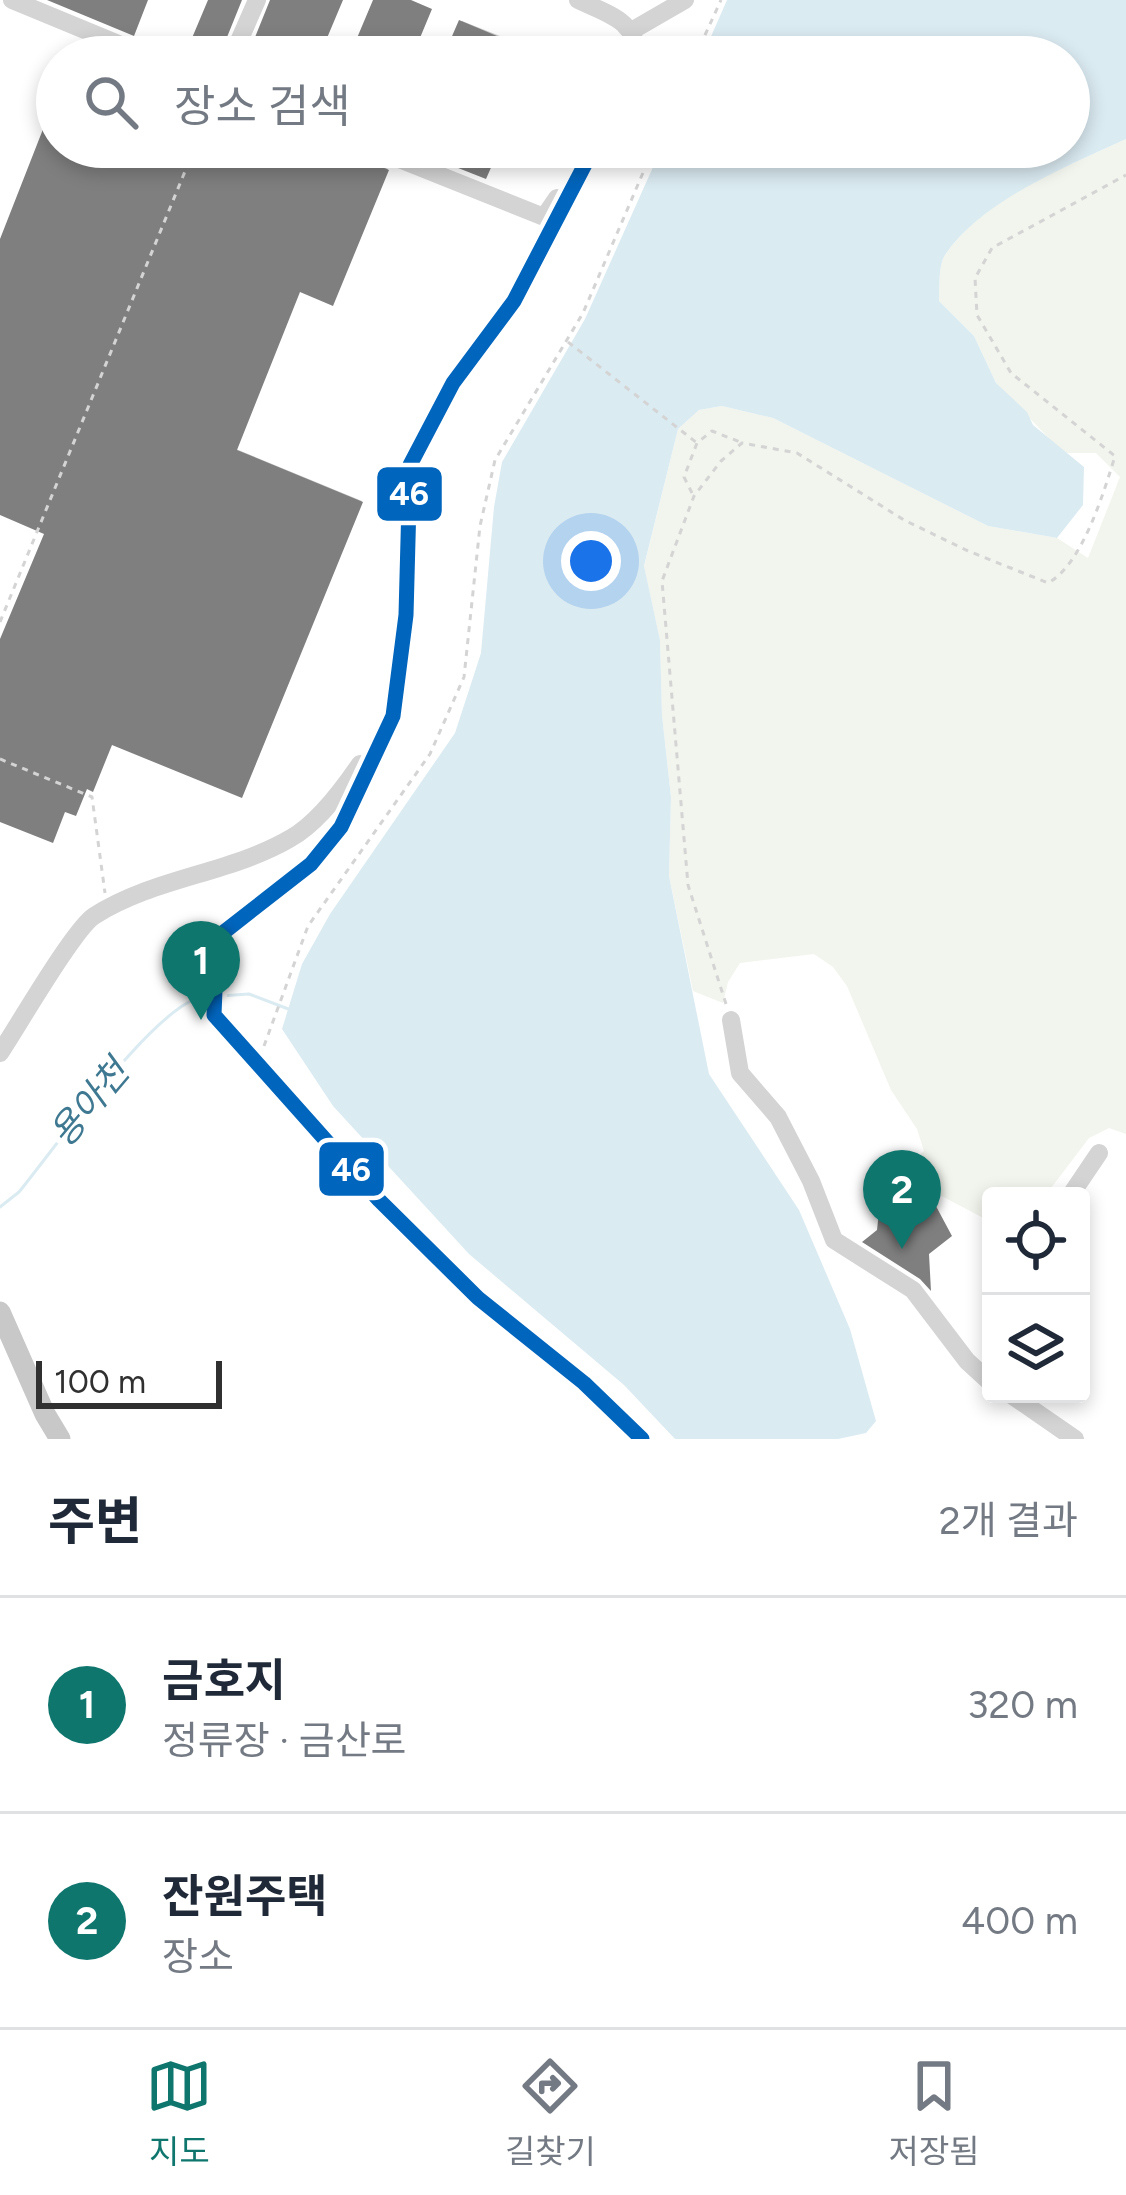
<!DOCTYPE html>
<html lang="ko">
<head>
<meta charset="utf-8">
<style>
  body { margin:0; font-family:Figtree,"Noto Sans KR",sans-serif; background:#f6f6f7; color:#1f2937 }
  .controls { position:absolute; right:36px; bottom:36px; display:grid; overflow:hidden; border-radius:12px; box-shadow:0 6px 18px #0003 }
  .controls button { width:108px; height:108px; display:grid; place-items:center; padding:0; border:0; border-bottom:3px solid #e0e1e3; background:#fff; color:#1f2937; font:60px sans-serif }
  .scale { position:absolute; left:36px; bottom:30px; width:186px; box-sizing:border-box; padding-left:12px; border:6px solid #303030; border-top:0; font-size:33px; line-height:42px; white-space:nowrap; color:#303030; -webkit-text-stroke:9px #fff; paint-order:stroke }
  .you { position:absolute; left:591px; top:561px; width:42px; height:42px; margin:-30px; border:9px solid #fff; border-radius:50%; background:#1a73e8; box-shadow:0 0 0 18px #1a73e833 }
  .badge { display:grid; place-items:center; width:78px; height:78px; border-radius:50%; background:#0f766e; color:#fff; font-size:39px; font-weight:700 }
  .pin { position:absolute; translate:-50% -99px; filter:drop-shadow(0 3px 6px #0008) }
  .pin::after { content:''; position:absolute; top:63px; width:42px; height:36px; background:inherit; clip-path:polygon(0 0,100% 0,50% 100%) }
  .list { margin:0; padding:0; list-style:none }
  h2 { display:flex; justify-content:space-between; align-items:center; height:156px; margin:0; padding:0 48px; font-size:51px }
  h2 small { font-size:39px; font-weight:400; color:#747a83 }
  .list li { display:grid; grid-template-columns:78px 1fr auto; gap:36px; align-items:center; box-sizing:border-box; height:216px; padding:0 48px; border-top:3px solid #e0e1e3 }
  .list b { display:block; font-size:45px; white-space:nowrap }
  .list p { margin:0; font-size:39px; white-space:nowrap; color:#747a83 }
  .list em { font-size:39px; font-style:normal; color:#747a83 }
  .icon { flex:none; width:66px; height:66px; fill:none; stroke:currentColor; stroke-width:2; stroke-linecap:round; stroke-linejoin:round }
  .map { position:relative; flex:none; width:1126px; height:1439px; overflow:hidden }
  .search { position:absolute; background:#fff; box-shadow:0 6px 18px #0003; left:36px; right:36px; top:36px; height:132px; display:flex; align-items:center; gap:30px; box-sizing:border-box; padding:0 42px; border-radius:66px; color:#747a83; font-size:45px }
  .sheet { height:588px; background:#fff }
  nav { display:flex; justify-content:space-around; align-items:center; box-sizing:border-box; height:168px; border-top:3px solid #e0e1e3; background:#fff; font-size:33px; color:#747a83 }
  nav a { display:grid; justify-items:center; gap:6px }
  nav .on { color:#0f766e }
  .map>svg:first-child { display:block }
</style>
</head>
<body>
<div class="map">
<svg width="1126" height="1439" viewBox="0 0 1126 1439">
  <rect width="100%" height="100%" fill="#fff"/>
  <path fill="#f2f5ed" d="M1126 139V1134L1109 1128 1089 1138 1045 1196H991V1222L934 1192 907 1167 924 1151 917 1129 891 1090 847 986 833 967 814 954 740 963 728 982 723 1003 693 991 669 876 671 797 662 715 660 640 644 567 678 429 699 410 722 406 773 418 988 526 1057 538 1088 558 1120 477 1096 453H1063L996 383 974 336 939 301C940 287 938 266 945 255 984 197 1065 168 1126 139Z"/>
  <path fill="#dbebf2" d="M727 0H1126V139C1068 166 982 200 945 255 938 266 940 287 939 301L974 336 996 383 1027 412 1033 425 1084 467 1083 505 1057 538 988 526 773 418 722 406 699 410 678 429 644 566 660 640 662 715 671 797 669 876 709 1074 799 1210 850 1329 876 1421 866 1433 838 1439H675L624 1385 469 1254 333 1106 282 1029 302 964 330 914 455 733 481 653 494 507 502 462 585 319 662 147H1069V57H702Z"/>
  <path fill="#0003" d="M462 21 538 51 535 57H446Z
    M57 102V147H357L359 156 388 169 333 301 300 289 236 449 362 501 242 795 112 742 87 786 65 808 0 819V647L48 533 0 512V248Z"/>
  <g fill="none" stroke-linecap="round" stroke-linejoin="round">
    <path stroke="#dbebf2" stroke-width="3" d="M220 996 249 994 291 1010
      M0 1207 19 1192C52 1152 159 1000 204 997"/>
  </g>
  <path fill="#7f7f7f" d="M47 0H148L134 36Z
    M208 0H242L219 57H184Z
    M270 0H343L319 57H247Z
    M373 0H411L432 9 412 57H349Z
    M459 20 504 39 551 57H443Z
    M56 96 57 147H356V153L363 159 389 170 333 306 300 292 237 450 363 502 242 798 112 745 93 792 87 789 76 816 65 812 53 843 0 822V639L44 534 0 515V239Z
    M405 147H500L486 179Z
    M930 1195 952 1236 929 1254 931 1291 920 1279 862 1242 877 1230 880 1203Z"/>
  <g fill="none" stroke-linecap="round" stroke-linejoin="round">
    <path stroke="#d4d4d4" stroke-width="3" stroke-dasharray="6 6" stroke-linecap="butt" d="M695 57 721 0
      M568 342 697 443
      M692 493 684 477 697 443 712 431 740 442
      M0 622 195 147
      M0 759 92 797 105 893
      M726 1004 688 885 662 581 694 496 721 461 742 443 797 453 904 520 966 550 1048 583C1082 565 1104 492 1115 456L1011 373 977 315 975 278 992 248 1126 175
      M264 1046 308 926 430 754 464 677 480 526 495 460 583 313 654 147"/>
    <path stroke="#d4d4d4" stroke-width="18" d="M12 0 150 57
      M578 0C607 14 637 20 637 57
      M633 30 685 0
      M232 57 257 0
      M369 147 544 217 557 198
      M594 147 514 301 453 383 410 465 406 615 393 716 341 827 311 864 224 932 216 964 214 1015 379 1200 478 1298 584 1383 642 1439
      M731 1020 740 1073 778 1117 811 1181 834 1240 913 1290 967 1361 991 1383
      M0 1053C18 1026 74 929 94 916 155 877 230 874 291 838 318 823 343 789 360 764
      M1070 1196 1099 1153
      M1010 1394 1075 1439"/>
    <path stroke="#c8c8c8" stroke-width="21" d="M0 1312 45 1414 60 1439"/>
    <defs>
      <path id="bus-1" d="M594 147 514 301 453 383 410 465 406 615 393 716 341 827 311 864 224 932 216 964 214 1015 379 1200 478 1298 584 1383 642 1439"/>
    </defs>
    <use href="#bus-1" stroke="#fff" stroke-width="24"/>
    <use href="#bus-1" stroke="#0065bd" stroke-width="15"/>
  </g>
  <g text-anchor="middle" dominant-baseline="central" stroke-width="12" stroke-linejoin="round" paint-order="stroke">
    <g font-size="36" font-style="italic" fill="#3f7891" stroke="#fff">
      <text transform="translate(89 1103) rotate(-50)">용아천</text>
    </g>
  </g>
  <g stroke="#fff" stroke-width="4.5">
    <rect x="375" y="465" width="69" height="58" rx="12" fill="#0065bd"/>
    <rect x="317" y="1140" width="69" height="58" rx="12" fill="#0065bd"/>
  </g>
  <g font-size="33" text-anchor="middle" font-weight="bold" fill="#fff">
    <text x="409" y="505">46</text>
    <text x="351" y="1181">46</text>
  </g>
</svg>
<div class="controls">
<button><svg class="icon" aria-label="locate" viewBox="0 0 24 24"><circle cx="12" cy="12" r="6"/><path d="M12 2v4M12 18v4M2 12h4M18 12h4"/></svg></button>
<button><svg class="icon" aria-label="layers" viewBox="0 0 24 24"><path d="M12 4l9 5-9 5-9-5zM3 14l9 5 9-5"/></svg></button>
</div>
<div class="scale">100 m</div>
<div class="you"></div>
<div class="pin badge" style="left:201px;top:1020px">1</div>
<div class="pin badge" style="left:902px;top:1249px">2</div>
<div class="search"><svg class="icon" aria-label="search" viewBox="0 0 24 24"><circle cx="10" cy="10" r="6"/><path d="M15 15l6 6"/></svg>장소 검색</div>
</div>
<section class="sheet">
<h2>주변<small>2개 결과</small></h2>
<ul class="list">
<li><span class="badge">1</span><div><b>금호지</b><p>정류장 · 금산로</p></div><em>320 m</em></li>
<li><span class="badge">2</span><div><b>잔원주택</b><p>장소</p></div><em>400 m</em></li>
</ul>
</section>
<nav>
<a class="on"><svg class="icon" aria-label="map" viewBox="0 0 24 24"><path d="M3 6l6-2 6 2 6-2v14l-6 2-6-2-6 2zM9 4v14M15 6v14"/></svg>지도</a>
<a><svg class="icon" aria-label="directions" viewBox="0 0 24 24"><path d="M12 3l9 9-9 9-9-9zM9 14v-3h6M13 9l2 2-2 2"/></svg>길찾기</a>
<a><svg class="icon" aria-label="saved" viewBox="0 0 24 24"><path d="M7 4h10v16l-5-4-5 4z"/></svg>저장됨</a>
</nav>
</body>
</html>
